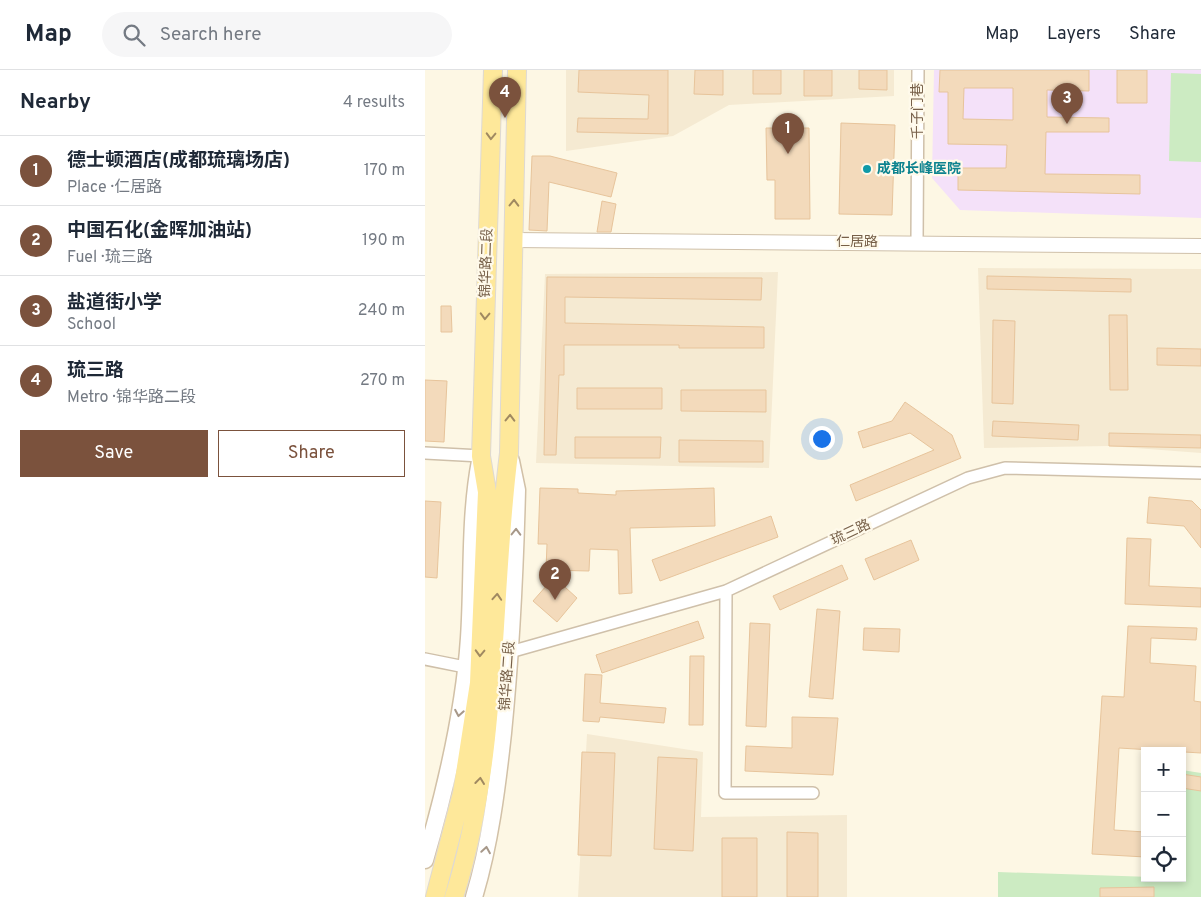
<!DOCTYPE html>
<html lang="en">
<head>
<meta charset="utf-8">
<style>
  body { margin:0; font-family:Overpass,"Noto Sans SC",sans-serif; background:#f6f6f7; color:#1f2937 }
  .controls { position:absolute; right:15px; bottom:15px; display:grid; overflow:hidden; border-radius:0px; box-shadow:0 2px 8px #0003 }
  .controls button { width:45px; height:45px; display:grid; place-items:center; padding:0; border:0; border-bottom:1px solid #e0e1e3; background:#fff; color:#1f2937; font:25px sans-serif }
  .you { position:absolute; left:396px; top:368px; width:18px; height:18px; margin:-12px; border:4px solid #fff; border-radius:50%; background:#1a73e8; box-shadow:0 0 0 8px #1a73e833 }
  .badge { display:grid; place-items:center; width:32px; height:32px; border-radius:50%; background:#7b523d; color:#fff; font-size:16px; font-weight:700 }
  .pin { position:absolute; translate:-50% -41px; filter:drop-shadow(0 1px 2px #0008) }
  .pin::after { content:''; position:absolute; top:26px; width:18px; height:15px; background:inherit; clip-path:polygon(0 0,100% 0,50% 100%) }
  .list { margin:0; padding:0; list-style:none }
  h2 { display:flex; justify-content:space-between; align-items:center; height:65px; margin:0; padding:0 20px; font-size:21px }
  h2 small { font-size:16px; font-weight:400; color:#747a83 }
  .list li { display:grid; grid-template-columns:32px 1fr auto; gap:15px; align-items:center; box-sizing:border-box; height:70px; padding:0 20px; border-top:1px solid #e0e1e3 }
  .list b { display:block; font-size:19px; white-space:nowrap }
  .list p { margin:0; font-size:16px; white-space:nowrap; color:#747a83 }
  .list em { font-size:16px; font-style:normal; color:#747a83 }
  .actions { display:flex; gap:10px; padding:15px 20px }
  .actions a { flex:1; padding:11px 0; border:1px solid #7b523d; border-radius:0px; text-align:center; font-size:18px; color:#7b523d }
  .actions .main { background:#7b523d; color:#fff }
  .icon { flex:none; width:28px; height:28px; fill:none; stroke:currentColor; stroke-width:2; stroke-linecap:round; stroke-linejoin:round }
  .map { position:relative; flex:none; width:776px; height:827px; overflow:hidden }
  header { display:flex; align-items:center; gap:30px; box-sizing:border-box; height:70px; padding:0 25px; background:#fff; border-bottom:1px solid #e0e1e3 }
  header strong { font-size:24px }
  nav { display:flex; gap:28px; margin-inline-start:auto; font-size:18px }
  .search { width:350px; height:45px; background:#f6f6f7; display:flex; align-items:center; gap:12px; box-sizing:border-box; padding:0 18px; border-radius:28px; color:#747a83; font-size:19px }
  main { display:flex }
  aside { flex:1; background:#fff }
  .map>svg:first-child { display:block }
</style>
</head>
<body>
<header>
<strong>Map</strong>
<div class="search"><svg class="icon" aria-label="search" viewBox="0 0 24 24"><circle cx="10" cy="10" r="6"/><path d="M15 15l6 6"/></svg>Search here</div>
<nav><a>Map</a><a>Layers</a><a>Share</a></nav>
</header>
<main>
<aside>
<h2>Nearby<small>4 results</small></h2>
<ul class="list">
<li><span class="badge">1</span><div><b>德士顿酒店(成都琉璃场店)</b><p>Place · 仁居路</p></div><em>170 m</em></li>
<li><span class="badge">2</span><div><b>中国石化(金晖加油站)</b><p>Fuel · 琉三路</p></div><em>190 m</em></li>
<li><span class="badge">3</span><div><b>盐道街小学</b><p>School</p></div><em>240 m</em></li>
<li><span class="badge">4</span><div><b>琉三路</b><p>Metro · 锦华路二段</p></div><em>270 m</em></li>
</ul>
<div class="actions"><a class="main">Save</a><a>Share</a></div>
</aside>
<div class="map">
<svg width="776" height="827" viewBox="0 0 776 827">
  <rect width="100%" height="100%" fill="#fdf7e4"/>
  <path fill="#f5ead2" d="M141 0H469V26L304 35 248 66 141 81Z
    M553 198 776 199V383L684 376 559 378Z
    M353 202 344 398 111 393 120 204Z
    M162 664 278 682 276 747 422 745V827H153Z"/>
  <path fill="#f4e1f9" d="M509 0H776V148L535 140 507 108Z"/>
  <path fill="#ccebc2" d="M746 3 776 4V92L744 91Z
    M757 700 776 703V827H573V802L757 808Z"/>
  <path fill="#f3dabb" stroke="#e7c49b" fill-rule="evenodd" d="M154 0H243V64L152 62 153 48 223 49 224 25 153 22Z
    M270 0H298V25L269 24Z
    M328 0H356V24H328Z
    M379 0H407V26H379Z
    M434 0H462V20L434 19Z
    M515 0H664V21L622 20V47L684 48V62H621L620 104 715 105V124L533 120V98H581L582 75 523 74V22H514ZM539 18H588V50L538 49Z
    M692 0H722V33H692Z
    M416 53 470 55 467 145 414 144Z
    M341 58H384L385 149H350V110H342Z
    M107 86H125L192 103 186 127 124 112 122 161 104 160Z
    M177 131 191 134 186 162H172Z
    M562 206 706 209V222L562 219Z
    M122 207 337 208 336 230 140 227V253L339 257V278H254V275H139V305H134L131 385H119Z
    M16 236H26L27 262H16Z
    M684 245H702L703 320H685Z
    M568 250 590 251 588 334 567 333Z
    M732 278 776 279V296L732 295Z
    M0 310 22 311 19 372 0 371Z
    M152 318H237V339H152Z
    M256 320H341V342L256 341Z
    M480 332 527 365 536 388 431 431 425 415 509 380 485 363 438 378 433 362 467 351Z
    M568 351 654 355 653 370 567 366Z
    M684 363 776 365V378L684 376Z
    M150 367H236L235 388H150Z
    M254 370 338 371V392H254Z
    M115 418 153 419V423L191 425V421L289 418 290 456 205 458 207 523 194 524 193 480 165 479 164 501 121 500 122 474H113Z
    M724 427 767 431 776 440V478L759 456 722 453Z
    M0 431 16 432 12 508 0 507Z
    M346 446 353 467 235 511 227 490Z
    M702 468 726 469 724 516 776 518V537L700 534Z
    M486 470 494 490 449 510 440 489Z
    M417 495 423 509 355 540 348 526Z
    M129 507 152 528 132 552 108 531Z
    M392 539 415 541 408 629 384 627Z
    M273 551 279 568 177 603 171 585Z
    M325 553 345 554 341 657 321 656Z
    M703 556 772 558 771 570 726 568 725 593 771 596 769 631 776 632V683L694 678 689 760 720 762V787L667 784 677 626 699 627Z
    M439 558 475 559 474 582 438 580Z
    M265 586H279L278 655H264Z
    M160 604 177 605 175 633 241 638 239 653 175 647 174 652 158 651Z
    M367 647 413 648 408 705 320 701 321 676 367 678Z
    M157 682 190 683 186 786 153 785Z
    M233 687 272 689 268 781 229 779Z
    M757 704 776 707V721L757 718Z
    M362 762 393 763V827H362Z
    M297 768H332V827H297Z
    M729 817V827H675V818Z"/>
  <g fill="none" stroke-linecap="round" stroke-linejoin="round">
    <defs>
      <path id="minor" d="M492 172 493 0
        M0 383 56 386
        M301 521 300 723H388
        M85 582 301 521 543 408 580 398 776 403
        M0 589 40 597"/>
      <path id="tertiary" d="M88 170 776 176"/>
      <path id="secondary" d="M0 790C21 718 39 643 44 568 48 509 44 449 55 391
        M49 827C65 774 72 718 78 663 86 582 90 501 92 420L86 391"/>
      <path id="primary" d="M10 827 37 723 54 613 62 422 56 386 68 0
        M29 827C75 683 65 531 84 383L92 0"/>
    </defs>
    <use href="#minor" stroke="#cfc0aa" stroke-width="14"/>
    <use href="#tertiary" stroke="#cfc0aa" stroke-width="16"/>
    <use href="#secondary" stroke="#d2c1a7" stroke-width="19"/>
    <use href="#primary" stroke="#ded9d3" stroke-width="20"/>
    <use href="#minor" stroke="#fff" stroke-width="11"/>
    <use href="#tertiary" stroke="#fff" stroke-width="14"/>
    <use href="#secondary" stroke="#fff" stroke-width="16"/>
    <use href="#primary" stroke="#fee89a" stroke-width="18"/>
  </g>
  <defs><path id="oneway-chevron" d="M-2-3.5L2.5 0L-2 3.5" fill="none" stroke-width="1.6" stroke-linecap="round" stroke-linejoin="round" transform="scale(1.25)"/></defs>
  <g stroke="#a08961">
    <use href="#oneway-chevron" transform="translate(66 66) rotate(92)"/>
    <use href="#oneway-chevron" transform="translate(89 133) rotate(-89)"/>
    <use href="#oneway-chevron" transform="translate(60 246) rotate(92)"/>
    <use href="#oneway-chevron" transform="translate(85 348) rotate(-89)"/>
    <use href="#oneway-chevron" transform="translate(72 527) rotate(-86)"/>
    <use href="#oneway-chevron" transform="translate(55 583) rotate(92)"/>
    <use href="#oneway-chevron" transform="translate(55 711) rotate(-83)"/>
  </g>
  <g stroke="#a79889">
    <use href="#oneway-chevron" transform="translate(91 462) rotate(-89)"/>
    <use href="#oneway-chevron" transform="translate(34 643) rotate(100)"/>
    <use href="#oneway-chevron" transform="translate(61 780) rotate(-81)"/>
  </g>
  <circle fill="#0f9aa8" stroke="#fffaeb" stroke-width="2" cx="442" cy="99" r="5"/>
  <g text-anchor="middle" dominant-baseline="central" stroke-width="4.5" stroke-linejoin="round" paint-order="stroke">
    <g font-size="14" fill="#776049" stroke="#fffaeb">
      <text transform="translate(493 41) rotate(-90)">千子门巷</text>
      <text x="432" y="172">仁居路</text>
      <text transform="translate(62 193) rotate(-88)">锦华路二段</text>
      <text transform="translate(426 463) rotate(-25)">琉三路</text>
      <text transform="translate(83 606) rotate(-86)">锦华路二段</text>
    </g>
    <g font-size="14" font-weight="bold" fill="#0d838f" stroke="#fffaeb" text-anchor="start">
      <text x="452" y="99">成都长峰医院</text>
    </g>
  </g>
</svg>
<div class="controls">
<button>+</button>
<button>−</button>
<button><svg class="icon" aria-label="locate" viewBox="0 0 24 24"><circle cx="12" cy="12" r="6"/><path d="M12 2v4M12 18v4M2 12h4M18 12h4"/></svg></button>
</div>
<div class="you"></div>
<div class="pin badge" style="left:363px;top:84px">1</div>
<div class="pin badge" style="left:130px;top:530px">2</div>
<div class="pin badge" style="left:642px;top:54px">3</div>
<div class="pin badge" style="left:80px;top:48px">4</div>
</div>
</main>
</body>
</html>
